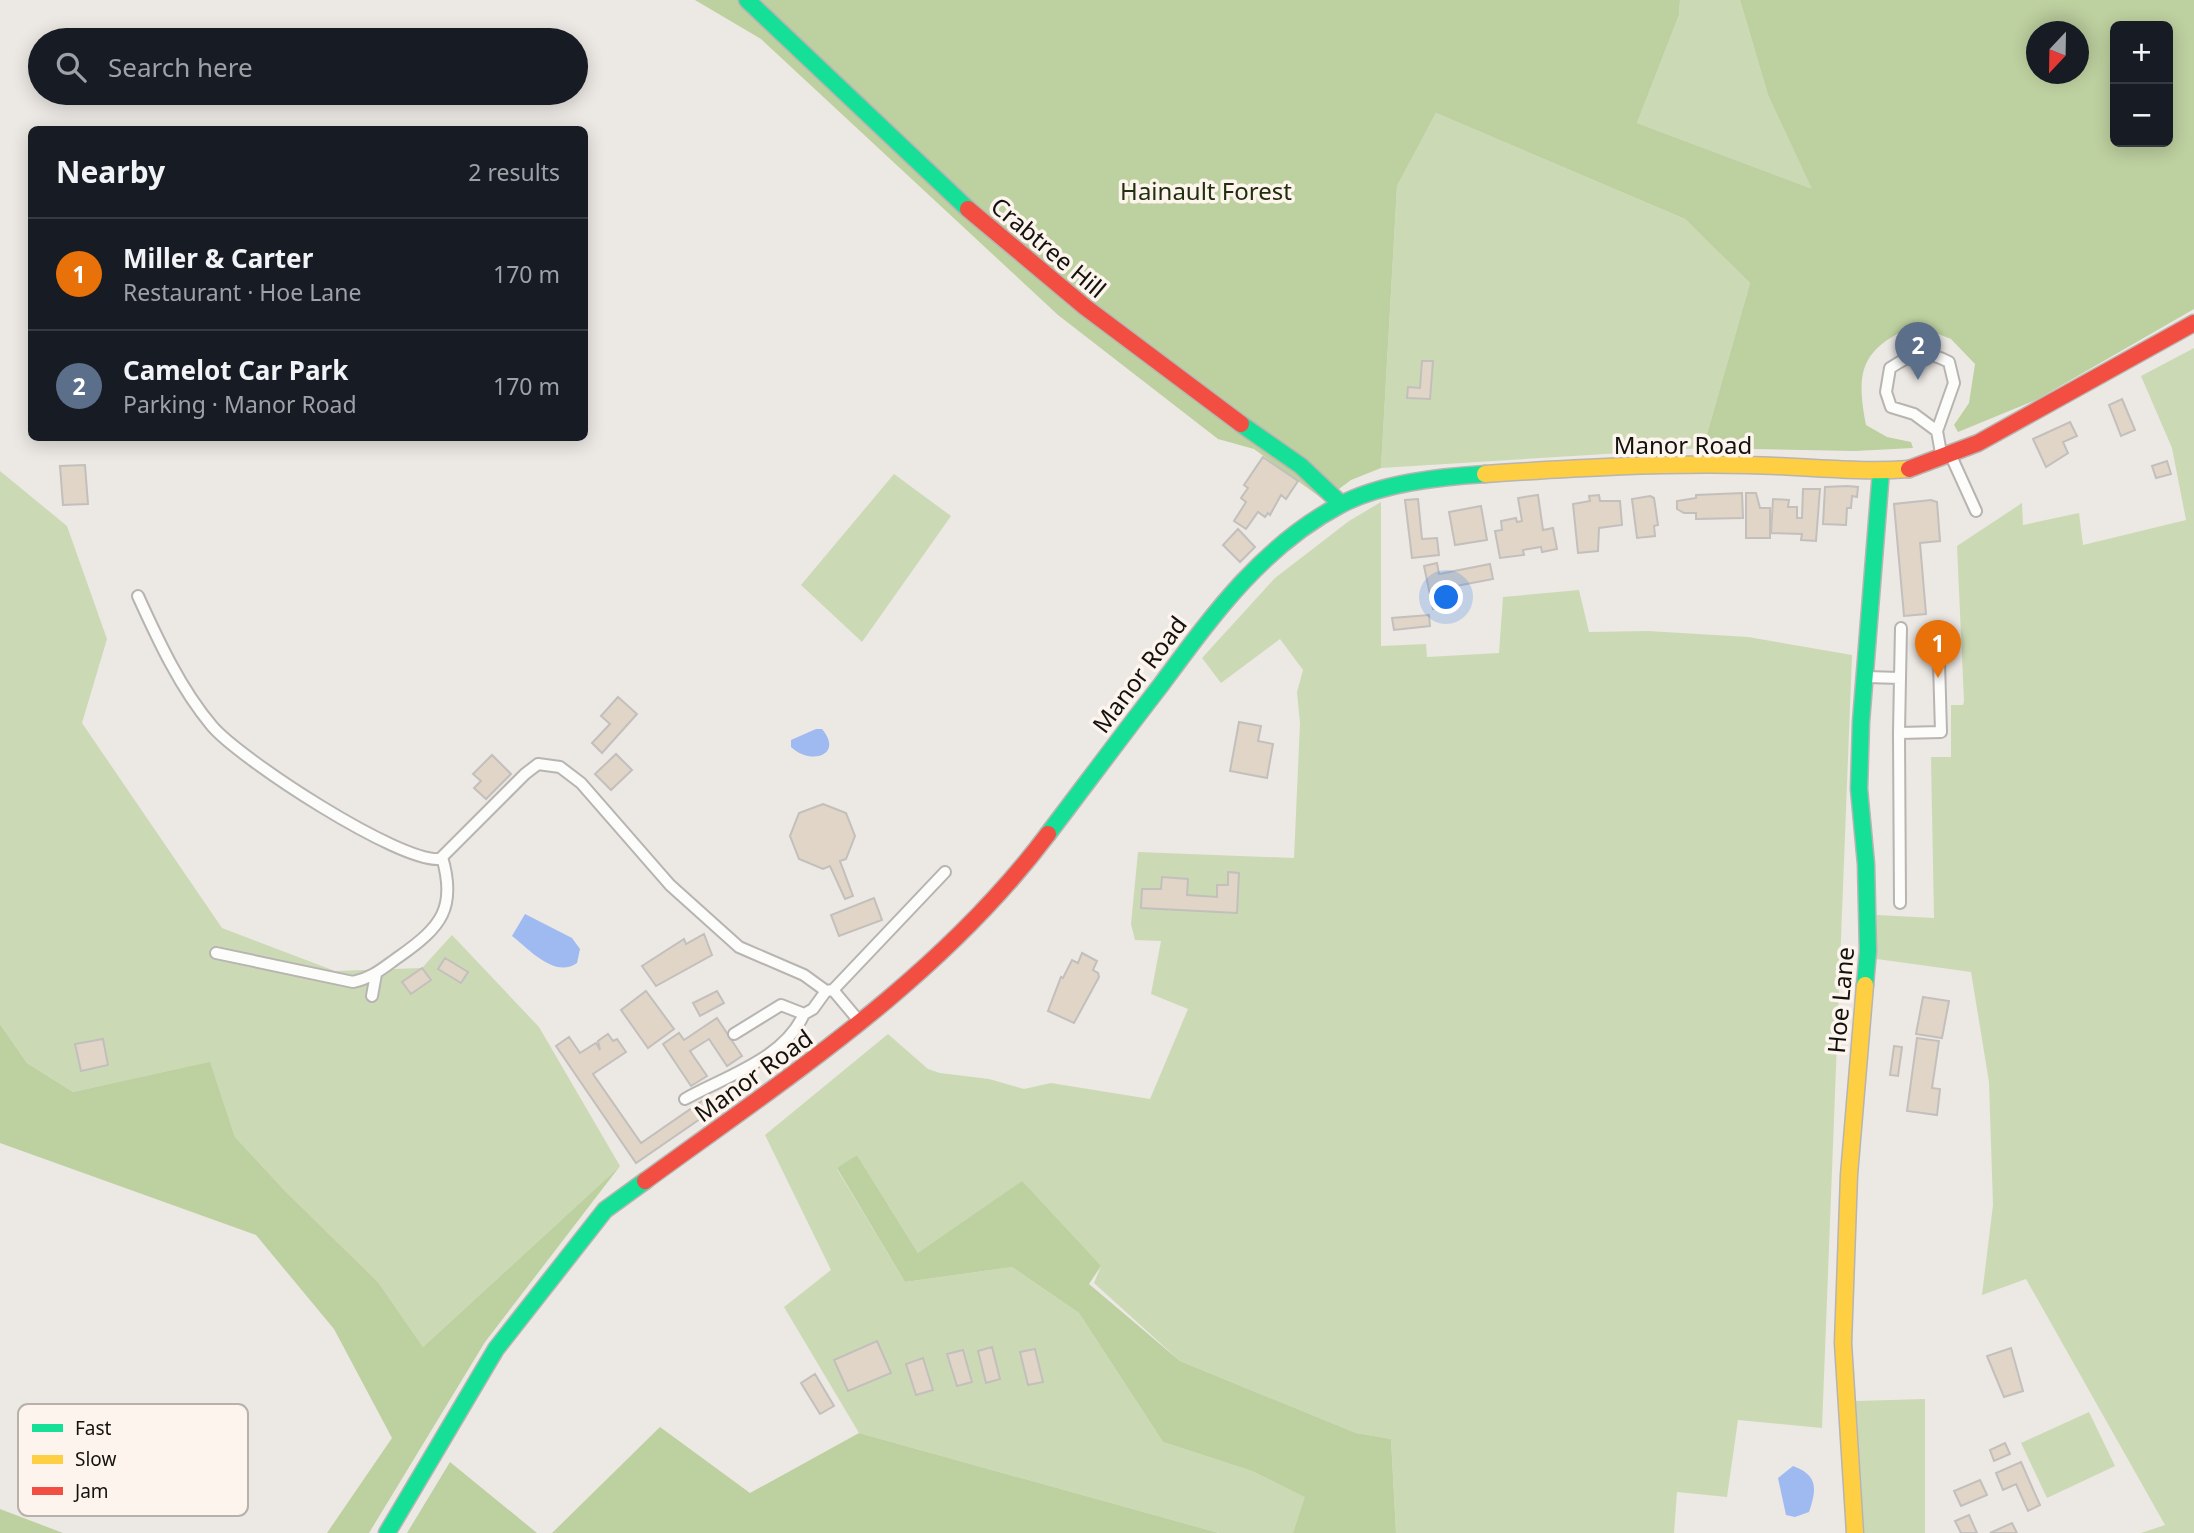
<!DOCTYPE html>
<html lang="en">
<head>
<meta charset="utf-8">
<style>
  body { margin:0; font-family:"Noto Sans",sans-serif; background:#242831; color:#f1f3f6 }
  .controls { position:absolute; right:21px; top:21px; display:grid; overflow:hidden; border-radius:10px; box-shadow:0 4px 18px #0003 }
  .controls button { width:63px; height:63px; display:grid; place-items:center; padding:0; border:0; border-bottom:2px solid #363941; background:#171b24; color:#f1f3f6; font:35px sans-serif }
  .compass { position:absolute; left:2026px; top:21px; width:63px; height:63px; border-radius:50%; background:#171b24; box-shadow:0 4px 18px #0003; rotate:202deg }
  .you { position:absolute; left:1447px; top:598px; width:24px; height:24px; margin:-18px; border:5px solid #fff; border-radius:50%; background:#1a73e8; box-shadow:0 0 0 10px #1a73e833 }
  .badge { display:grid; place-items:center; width:46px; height:46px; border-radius:50%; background:#7c3aed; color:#fff; font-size:23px; font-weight:700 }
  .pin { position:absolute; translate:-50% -58px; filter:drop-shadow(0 2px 4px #0008) }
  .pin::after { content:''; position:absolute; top:37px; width:24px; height:21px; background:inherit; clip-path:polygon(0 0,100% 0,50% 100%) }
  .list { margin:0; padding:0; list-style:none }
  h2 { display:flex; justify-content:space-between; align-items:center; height:91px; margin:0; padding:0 28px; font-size:30px }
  h2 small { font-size:23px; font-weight:400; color:#9ea1a6 }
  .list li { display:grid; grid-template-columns:46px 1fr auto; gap:21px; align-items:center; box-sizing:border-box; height:112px; padding:0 28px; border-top:2px solid #363941 }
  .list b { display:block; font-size:26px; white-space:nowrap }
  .list p { margin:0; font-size:23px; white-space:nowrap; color:#9ea1a6 }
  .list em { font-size:23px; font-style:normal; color:#9ea1a6 }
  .icon { flex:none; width:38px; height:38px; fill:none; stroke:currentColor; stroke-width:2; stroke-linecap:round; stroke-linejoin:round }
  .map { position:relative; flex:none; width:2194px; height:1533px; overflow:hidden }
  .search { position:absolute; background:#171b24; box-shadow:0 4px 18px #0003; left:28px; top:28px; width:560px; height:77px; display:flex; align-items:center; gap:18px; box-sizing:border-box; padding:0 24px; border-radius:38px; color:#9ea1a6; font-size:26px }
  .panel { position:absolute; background:#171b24; box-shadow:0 4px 18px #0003; left:28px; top:126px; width:560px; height:315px; border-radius:10px }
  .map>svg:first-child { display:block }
</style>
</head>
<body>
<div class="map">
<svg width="2194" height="1533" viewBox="0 0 2194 1533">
  <rect width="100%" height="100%" fill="#ece8e4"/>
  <path fill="#cbdab5" d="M1680 0H1740L1768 95 1813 190 1637 123 1679 15Z
    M1436 113 1685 219 1750 283 1703 448 1381 468 1397 186Z
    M2194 348V1533H2141L2165 1525 2026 1279 1982 1295 1993 1205 1989 1082 1971 972 1877 959V915L1934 918 1931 757H1951V705H1963L1964 701 1957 546 2022 503 2023 525 2079 513 2083 545 2186 520 2172 448 2141 376Z
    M0 471 67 526 107 639 82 723 222 928 335 971 422 968 452 935 539 1027 620 1166 423 1347 378 1282 286 1192 235 1137 210 1063 73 1092 27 1063 0 1024Z
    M894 474 951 516 862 642 801 585Z
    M1381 502V646L1426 644 1427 657 1499 653 1503 597 1579 590 1589 632 1648 631 1748 637 1852 655 1822 1428 1738 1420 1727 1497 1677 1492 1674 1533H1396L1391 1439 1356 1433 1180 1361 1094 1283 1101 1266 918 1253 857 1155 837 1169 905 1282 1012 1267 1079 1313 1163 1442 1252 1471 1306 1497 1293 1533H1219L859 1433 784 1307 831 1270 765 1135 888 1034 928 1069 940 1073 989 1079 1024 1089 1051 1083 1150 1099 1188 1009 1151 994 1161 941 1135 940 1131 924 1138 852 1294 858 1300 723 1297 692 1303 670 1280 639 1221 683 1202 658 1275 578 1349 521Z
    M1925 1399V1533H1864L1856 1401Z
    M2089 1412 2115 1466 2047 1498 2021 1443Z"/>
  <path fill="#bdd09f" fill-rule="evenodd" d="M695 0H1680L1679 15 1637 123 1812 189 1768 95 1740 0H2194V309L2036 400 1958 432 1954 425 1969 403 1975 364 1951 339 1915 325C1862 349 1855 369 1866 425L1887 437 1911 442 1913 448 1855 451 1703 448 1750 283 1685 219 1436 113 1397 186 1381 468 1351 480 1324 500 1254 449 1218 439 1058 315 761 39ZM2115 26H2168V142H2115ZM2036 32H2078V74H2036Z
    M0 1024 27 1063 73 1092 210 1062 235 1137 286 1192 378 1282 423 1347 620 1166 485 1342 369 1533H327L392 1438 334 1329 256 1235 0 1143Z
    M857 1155 918 1253 1022 1181 1101 1266 1089 1284 1180 1361 1356 1433 1391 1439 1396 1533H1293L1305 1497 1252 1471 1163 1442 1079 1313 1012 1267 905 1282 837 1168Z
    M660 1427 750 1493 859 1433 1219 1533H552Z
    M450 1462 537 1533H407Z
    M0 1509 63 1533H0Z"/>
  <path fill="#9fbaf1" d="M816 729H822C844 755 811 766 791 747V740Z
    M525 914 572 938 580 949 577 963C555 979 529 949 512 936Z
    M1793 1466C1818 1475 1817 1489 1809 1512L1795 1517 1786 1515 1778 1478Z"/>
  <path fill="#e0d5c7" stroke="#c2bfbc" stroke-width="2" d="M1422 361H1433L1430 399 1407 398 1408 387 1420 388Z
    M2122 399 2135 430 2121 436 2109 405Z
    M2070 422 2077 436 2063 442 2068 453 2046 467 2033 439Z
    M1263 457 1298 481 1286 499 1281 495 1270 515 1268 513 1265 517 1258 512 1246 529 1234 521 1246 502 1241 498 1248 488 1244 485Z
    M2167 461 2171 474 2156 478 2152 466Z
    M85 465 88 504 63 505 60 466Z
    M1847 486 1858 487 1857 497 1852 496 1851 508H1847L1846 525 1823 524 1825 487Z
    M1803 489H1820L1816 541 1801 540 1802 534 1771 533 1773 499 1789 500 1788 507H1797V518H1802Z
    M1742 493 1743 518 1696 519V513H1684L1677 509V501L1696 498V495Z
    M1746 493H1756L1760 508H1770V538H1746Z
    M1538 495 1543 530 1553 528 1557 549 1542 552 1541 547 1523 550 1524 555 1500 558 1495 531 1502 530 1501 521 1516 518 1517 522 1522 521 1518 498Z
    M1599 495 1600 501H1620L1622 525 1599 528 1598 551 1578 553 1573 504 1590 501 1589 496Z
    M1650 496 1654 498 1658 525 1654 526 1655 536 1637 538 1632 499Z
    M1418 499 1422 539 1437 538 1439 555 1412 558 1405 500Z
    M1931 500 1937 502 1940 541 1920 543 1926 614 1904 616 1894 504Z
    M1481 506 1487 540 1455 545 1449 512Z
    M1238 529 1255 547 1240 562 1223 545Z
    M1437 563 1439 574 1490 564 1493 579 1456 586 1458 596 1443 599 1445 606 1433 609 1424 566Z
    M1429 615 1430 626 1394 630 1392 618Z
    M618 697 637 714 602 753 592 743 610 724 601 716Z
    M1239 722 1261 726 1258 741 1273 744 1267 778 1230 771Z
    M616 754 632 770 611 790 595 774Z
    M492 755 511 774 486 799 474 788 481 781 473 774Z
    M823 804 846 813 855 836 846 859 840 861 853 896 845 899 830 866 823 869 799 859 790 836 799 813Z
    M1228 872 1239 873 1237 913 1141 908 1142 889H1161L1162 877 1188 879 1187 895 1217 897V885H1228Z
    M874 898 882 920 839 936 831 915Z
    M704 934 712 955 656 986 642 966 684 939 686 944Z
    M1082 953 1097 961 1093 970 1098 973 1099 977 1074 1023 1048 1011 1061 977 1063 978 1072 960 1078 963Z
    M445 958 468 972 461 983 438 969Z
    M422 968 431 980 411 994 402 982Z
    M646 991 674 1029 648 1048 621 1010Z
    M717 991 724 1003 700 1016 693 1003Z
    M1923 997 1949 1001 1942 1038 1916 1034Z
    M717 1018 742 1056 727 1066 709 1039 690 1051 707 1076 691 1086 663 1044 679 1033 684 1040Z
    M608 1034 613 1041 617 1039 626 1052 593 1074 641 1143 705 1099 713 1110 636 1163 556 1046 569 1037 580 1053 596 1043 600 1050 598 1041Z
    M1917 1038 1939 1041 1932 1088 1940 1089 1937 1115 1907 1111Z
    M103 1039 108 1065 81 1071 75 1044Z
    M1894 1046 1902 1047 1898 1076 1890 1075Z
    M877 1341 891 1373 848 1391 834 1360Z
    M992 1347 1000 1379 986 1383 978 1351Z
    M2011 1348 2023 1391 2004 1397 1987 1356Z
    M1035 1349 1043 1382 1028 1385 1020 1352Z
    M963 1350 972 1382 957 1386 947 1354Z
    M923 1358 933 1390 916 1395 906 1364Z
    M815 1374 834 1406 820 1414 801 1383Z
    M2005 1443 2010 1454 1994 1461 1990 1450Z
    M2021 1462 2040 1505 2028 1511 2016 1484 2003 1490 1996 1473Z
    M1980 1480 1987 1495 1961 1506 1954 1491Z
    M1969 1515 1977 1533H1961L1955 1521Z
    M2012 1523 2017 1533H1990Z"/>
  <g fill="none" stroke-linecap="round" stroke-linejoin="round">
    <defs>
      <path id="lane" d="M1937 431 1954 383 1949 362C1921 348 1916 352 1890 368L1886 392 1891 407 1914 414 1937 431 1941 453
        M1951 456 1976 511
        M138 596C158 640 180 688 212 726 240 759 399 863 440 859L525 774 538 764 560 767 581 783 670 885 739 947 804 975 826 991 833 990
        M1867 677 1900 678 1899 733 1941 732 1938 627
        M1900 678 1901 628
        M1899 733 1900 903
        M216 953 353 982C373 978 384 967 400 956 441 927 457 908 442 857
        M372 996 376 974
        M804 1014 813 1009 826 991
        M859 1021 833 990 945 872
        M685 1099C726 1076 784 1059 804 1014L781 1005 734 1034"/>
      <path id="fast" d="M747 0 968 209
        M1241 424 1301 466 1341 504
        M1048 834C1086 784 1123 734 1161 685 1212 616 1262 546 1340 505 1381 483 1439 477 1485 474
        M1865 985 1868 951 1866 864 1859 789 1861 722 1881 471
        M387 1533 496 1349 605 1210 645 1181"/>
      <path id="slow" d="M1485 474C1573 468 1660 463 1748 465 1802 466 1856 473 1909 469
        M1855 1533 1843 1343 1849 1175 1865 985"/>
      <path id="jam" d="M968 209 1085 307 1241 424
        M1909 469 1978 443 2194 323
        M645 1181C789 1076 940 978 1048 834"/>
    </defs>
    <use href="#lane" stroke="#b7b4b1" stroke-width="14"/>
    <use href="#fast" stroke="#b7b4b1" stroke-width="19"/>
    <use href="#slow" stroke="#b7b4b1" stroke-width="19"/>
    <use href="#jam" stroke="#b7b4b1" stroke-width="19"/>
    <use href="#lane" stroke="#fcfcfb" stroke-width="10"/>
    <use href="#fast" stroke="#16e098" stroke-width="16"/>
    <use href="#slow" stroke="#ffcf43" stroke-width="16"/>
    <use href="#jam" stroke="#f24e42" stroke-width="16"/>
  </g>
  <g text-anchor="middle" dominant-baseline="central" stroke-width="7" stroke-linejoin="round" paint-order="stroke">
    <g font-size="24" fill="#21300c" stroke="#fdf5ed">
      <text x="1206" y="190">Hainault Forest</text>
    </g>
    <g font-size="24" fill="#14120f" stroke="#fdf5ed">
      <text transform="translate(1049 247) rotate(40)">Crabtree Hill</text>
      <text x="1683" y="444">Manor Road</text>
      <text transform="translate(1139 674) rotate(-53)">Manor Road</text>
      <text transform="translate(1840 1000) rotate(-85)">Hoe Lane</text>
      <text transform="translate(753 1075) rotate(-36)">Manor Road</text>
    </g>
  </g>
  <rect x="18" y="1404" width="230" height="112" rx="10" fill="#fdf5ed" stroke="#b7b1aa" stroke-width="2"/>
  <rect x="32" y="1424" width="31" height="8" fill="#16e098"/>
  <rect x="32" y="1455" width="31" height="9" fill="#ffcf43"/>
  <rect x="32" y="1487" width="31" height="8" fill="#f24e42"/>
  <g font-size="19" fill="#14120f">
    <text x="75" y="1435">Fast</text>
    <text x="75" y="1466">Slow</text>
    <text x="75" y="1498">Jam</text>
  </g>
</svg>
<div class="controls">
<button>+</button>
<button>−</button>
</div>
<svg class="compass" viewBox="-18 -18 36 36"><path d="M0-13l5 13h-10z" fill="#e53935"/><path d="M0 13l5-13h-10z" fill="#9ea1a6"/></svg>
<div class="you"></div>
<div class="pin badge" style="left:1938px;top:678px;background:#e8710a">1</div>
<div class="pin badge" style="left:1918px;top:380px;background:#5c6f8a">2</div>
<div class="search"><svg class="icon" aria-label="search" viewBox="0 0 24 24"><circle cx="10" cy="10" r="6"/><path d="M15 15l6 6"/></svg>Search here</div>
<section class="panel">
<h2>Nearby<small>2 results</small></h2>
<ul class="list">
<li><span class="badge" style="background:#e8710a">1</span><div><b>Miller &amp; Carter</b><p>Restaurant · Hoe Lane</p></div><em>170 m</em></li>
<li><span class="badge" style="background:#5c6f8a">2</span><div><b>Camelot Car Park</b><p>Parking · Manor Road</p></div><em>170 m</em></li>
</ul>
</section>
</div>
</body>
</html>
